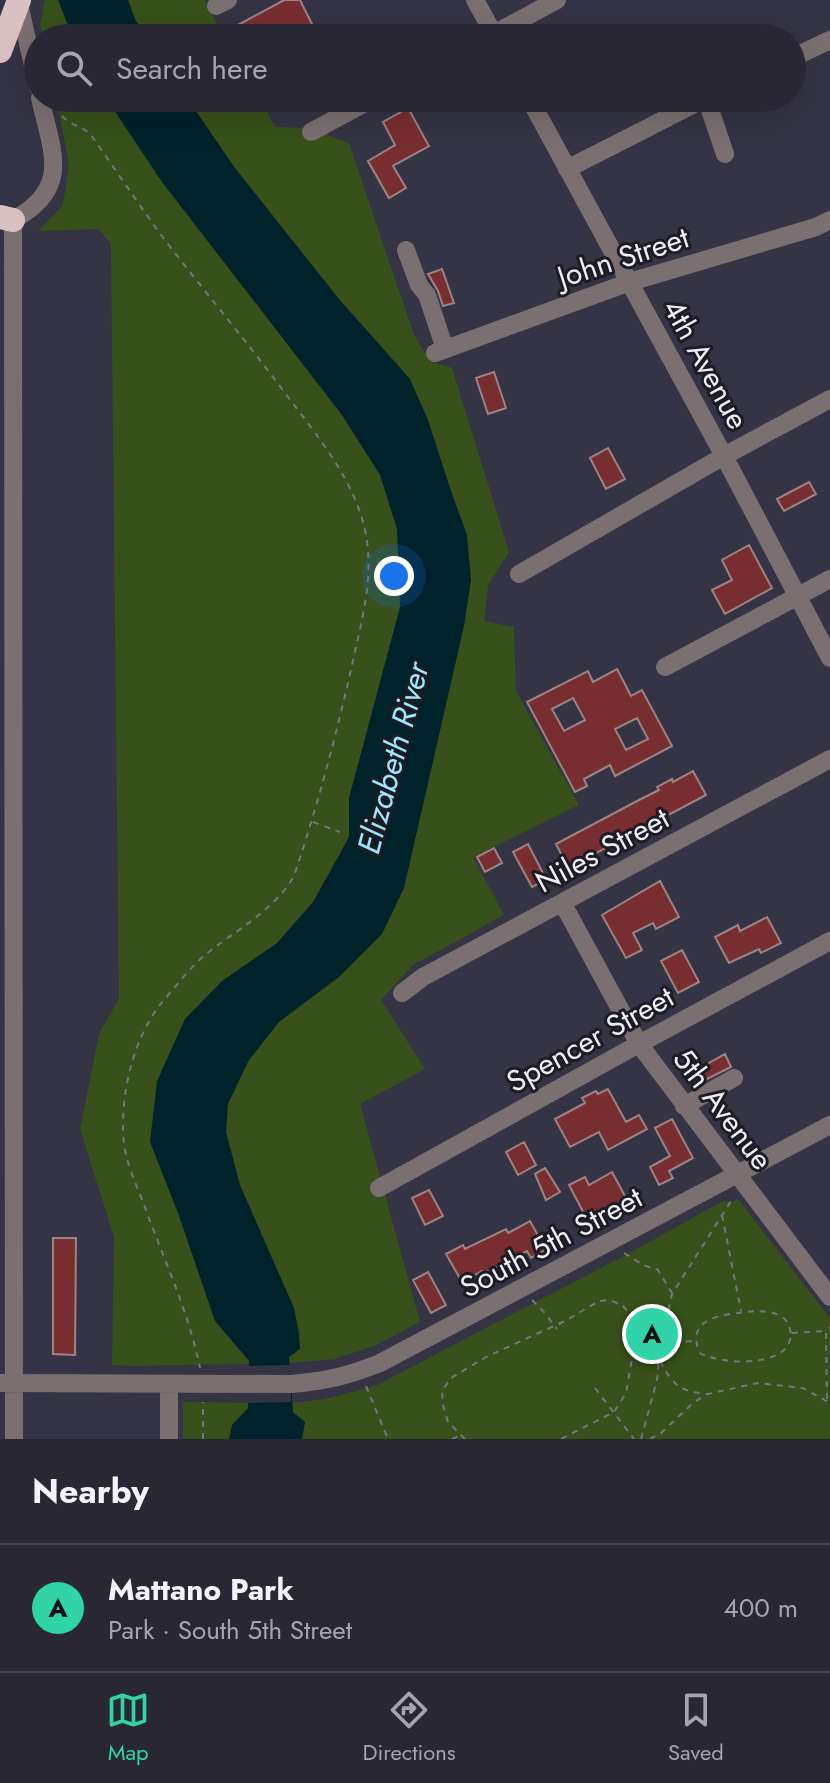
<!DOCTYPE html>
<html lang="en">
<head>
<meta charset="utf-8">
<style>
  body { margin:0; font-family:Jost,sans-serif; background:#34333f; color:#f1f3f6 }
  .you { position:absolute; left:394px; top:576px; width:28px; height:28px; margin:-20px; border:6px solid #fff; border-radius:50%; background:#1a73e8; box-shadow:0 0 0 12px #1a73e833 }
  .badge { display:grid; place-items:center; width:52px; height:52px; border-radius:50%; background:#31d4a9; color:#111; font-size:26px; font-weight:700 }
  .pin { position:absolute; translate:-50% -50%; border:4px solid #fff; box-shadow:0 2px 8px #0006 }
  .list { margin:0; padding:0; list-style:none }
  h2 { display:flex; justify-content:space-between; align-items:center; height:104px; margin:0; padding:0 32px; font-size:34px }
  h2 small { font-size:26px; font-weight:400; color:#a5a5ac }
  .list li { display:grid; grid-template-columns:52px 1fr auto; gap:24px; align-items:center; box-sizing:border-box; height:128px; padding:0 32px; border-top:2px solid #44444e }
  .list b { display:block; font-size:30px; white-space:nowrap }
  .list p { margin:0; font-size:26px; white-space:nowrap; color:#a5a5ac }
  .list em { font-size:26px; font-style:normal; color:#a5a5ac }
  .icon { flex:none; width:44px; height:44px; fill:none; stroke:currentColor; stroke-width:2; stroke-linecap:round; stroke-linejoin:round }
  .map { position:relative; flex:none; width:830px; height:1439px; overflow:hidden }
  .search { position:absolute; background:#282733; box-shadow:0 8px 32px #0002; left:24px; right:24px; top:24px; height:88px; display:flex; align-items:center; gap:20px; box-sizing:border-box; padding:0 28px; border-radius:44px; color:#a5a5ac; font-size:30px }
  .sheet { height:232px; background:#282733 }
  nav { display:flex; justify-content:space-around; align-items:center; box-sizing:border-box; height:112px; border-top:2px solid #44444e; background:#282733; font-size:22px; color:#a5a5ac }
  nav a { display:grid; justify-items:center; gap:4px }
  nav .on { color:#31d4a9 }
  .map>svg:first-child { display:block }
</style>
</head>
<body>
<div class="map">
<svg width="830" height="1439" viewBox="0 0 830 1439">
  <rect width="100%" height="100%" fill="#353444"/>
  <path fill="#38511a" d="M45 0H204L225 38H43L40 24Z
    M56 98H259L275 127 309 128 349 143 414 335 430 361 452 368 509 552 488 585 484 621 514 627 516 691 579 805 473 857 504 915 413 965 381 1000 425 1069 360 1104 420 1322 374 1346 334 1359 290 1363 134 1366 112 1365 114 1237 80 1129 99 1034 119 999 111 244 98 229 38 231 63 205 69 164Z
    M738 1199 830 1318V1439H183V1402L292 1403 325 1399 375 1386 637 1249 723 1201 732 1202Z"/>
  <path fill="#00222b" d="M58 0H128L136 21 147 38H73Z
    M106 98H187L235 168 339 299 410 379 428 420 451 491 467 535 471 580 464 626 404 888 382 934 339 977 279 1022 249 1060 228 1104 226 1132 240 1185 294 1308 299 1333 300 1349 289 1357 293 1412 305 1422 302 1439H229L232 1425 248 1408 249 1361 215 1321 178 1213 150 1142 157 1081 185 1019 222 981 277 943 313 902 349 837V798L400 607 397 529 380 475 342 415 162 182Z"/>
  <path fill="#353444" d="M290 1365 291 1402 245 1403V1366Z"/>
  <path fill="#782e30" stroke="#9b8483" stroke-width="2" fill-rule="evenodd" d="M284 0H300L313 26 289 38H245L238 25Z
    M408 108 429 146 393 166 406 188 389 198 368 161 395 145 383 122Z
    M442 269 454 303 443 306 438 291 428 274Z
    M494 372 506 408 488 414 476 378Z
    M608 448 625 479 606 489 590 458Z
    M809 482 816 494 784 511 777 499Z
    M749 545 772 588 725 614 712 590 732 580 722 560Z
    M617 669 631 696 642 690 672 746 615 776 610 765 584 779 587 786 575 792 527 702 588 671 593 682ZM573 698 585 720 564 731 552 709ZM637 718 648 739 626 750 615 729Z
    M693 771 706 795 568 868 556 844 639 800 659 790 657 787 672 779 673 782Z
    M528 844 546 879 532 887 513 852Z
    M494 848 502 863 485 872 477 857Z
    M660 881 679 917 656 929 653 923 633 933 642 950 626 958 602 915Z
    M767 917 781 943 761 953 759 949 729 963 715 937 738 925 740 931Z
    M682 950 699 982 678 993 661 961Z
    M725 1054 731 1067 701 1082 695 1071Z
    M608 1089 626 1122 639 1115 647 1129 608 1150 599 1132 570 1147 555 1119 585 1103 582 1098 596 1091 598 1094Z
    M672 1119 693 1158 669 1171 673 1178 659 1185 650 1167 670 1156 655 1128Z
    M524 1142 536 1165 518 1175 506 1152Z
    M545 1168 560 1192 546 1200 535 1174Z
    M612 1172 632 1209 612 1219 607 1210 588 1221 569 1185 585 1177 589 1185Z
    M429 1190 443 1216 425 1225 412 1198Z
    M530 1221 546 1250 531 1258 527 1251 483 1274 482 1271 462 1282 446 1254 463 1245 465 1249 506 1229 508 1233Z
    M53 1238H76L75 1355 53 1354Z
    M428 1272 446 1305 431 1313 413 1280Z"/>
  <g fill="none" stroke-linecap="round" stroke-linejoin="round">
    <path stroke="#767583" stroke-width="2" stroke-dasharray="6 6" stroke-linecap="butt" d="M62 116C73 127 81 125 91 135 115 169 139 205 164 239 205 292 248 343 288 397 322 442 364 492 368 551 371 590 360 628 352 665 336 737 317 807 294 876 273 912 235 930 204 956 189 969 176 986 163 1001 133 1037 119 1097 124 1144 127 1167 139 1190 147 1213 166 1264 189 1314 200 1368
      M313 822 340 832
      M722 1215 741 1311
      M624 1253 643 1265 658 1270 672 1293
      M532 1300 543 1311 557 1329
      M791 1333C789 1326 788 1321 782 1317 769 1309 752 1311 738 1313 714 1315 686 1323 700 1353 719 1364 775 1367 788 1345 790 1341 791 1337 791 1333L826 1331
      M662 1343 696 1341
      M660 1361C673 1385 679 1391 707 1394
      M366 1386 388 1439
      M595 1388 634 1439
      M827 1399 826 1331 830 1327
      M203 1439V1402
      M452 1439 459 1436
      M465 1439 448 1422 443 1405 442 1391 451 1378 486 1357 565 1321 599 1301 610 1300 623 1306 632 1316 637 1330 626 1393 614 1412 561 1439
      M641 1439 657 1380 660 1348 672 1294 733 1198
      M650 1439 661 1433 694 1402 708 1394 757 1383 803 1388 830 1403"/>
    <path stroke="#7a7071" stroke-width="18" d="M18 0 38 87
      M475 0 496 38
      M216 6 228 0
      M486 38 557 0
      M792 58 830 40
      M529 98 724 456 830 658
      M706 98 725 154
      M311 132 374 98
      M567 169 706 98
      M406 250 419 285 427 295 445 349
      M435 353 630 282 816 227 830 220
      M519 574 724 456 830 399
      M665 667 830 579
      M563 904 639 1044 830 1297
      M402 993 423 977 830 759
      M684 1106 734 1078
      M379 1188 639 1044 830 941
      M0 1383 291 1384C326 1381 348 1376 380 1363L830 1125
      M14 1439 13 220C72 188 52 152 40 98
      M169 1439V1385"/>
    <path stroke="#d9c0c2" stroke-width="24" d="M0 51 19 0
      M0 217 13 220"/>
  </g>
  <g text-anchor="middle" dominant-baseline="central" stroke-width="6" stroke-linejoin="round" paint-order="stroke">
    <g font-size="30" fill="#efeef8" stroke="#1d1c24">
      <text transform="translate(623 257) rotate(-18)">John Street</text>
      <text transform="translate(706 364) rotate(61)">4th Avenue</text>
      <text transform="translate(602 850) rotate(-28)">Niles Street</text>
      <text transform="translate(590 1039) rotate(-29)">Spencer Street</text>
      <text transform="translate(723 1109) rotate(53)">5th Avenue</text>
      <text transform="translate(551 1242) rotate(-28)">South 5th Street</text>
    </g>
    <g font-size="32" font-style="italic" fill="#9be7fe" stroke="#1d1c24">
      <text transform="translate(393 758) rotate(-75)">Elizabeth River</text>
    </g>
  </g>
</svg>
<div class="you"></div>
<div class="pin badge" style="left:652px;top:1334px">A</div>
<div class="search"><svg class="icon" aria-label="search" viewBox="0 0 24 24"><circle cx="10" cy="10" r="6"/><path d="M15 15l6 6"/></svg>Search here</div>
</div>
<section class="sheet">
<h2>Nearby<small></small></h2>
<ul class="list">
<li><span class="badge">A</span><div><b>Mattano Park</b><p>Park · South 5th Street</p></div><em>400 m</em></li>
</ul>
</section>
<nav>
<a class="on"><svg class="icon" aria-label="map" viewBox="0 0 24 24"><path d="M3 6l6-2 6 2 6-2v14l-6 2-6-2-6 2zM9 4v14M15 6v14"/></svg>Map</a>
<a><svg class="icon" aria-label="directions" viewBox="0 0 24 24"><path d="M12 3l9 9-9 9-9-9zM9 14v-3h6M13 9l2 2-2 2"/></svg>Directions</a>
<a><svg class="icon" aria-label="saved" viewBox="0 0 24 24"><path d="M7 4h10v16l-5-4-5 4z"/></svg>Saved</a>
</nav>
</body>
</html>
